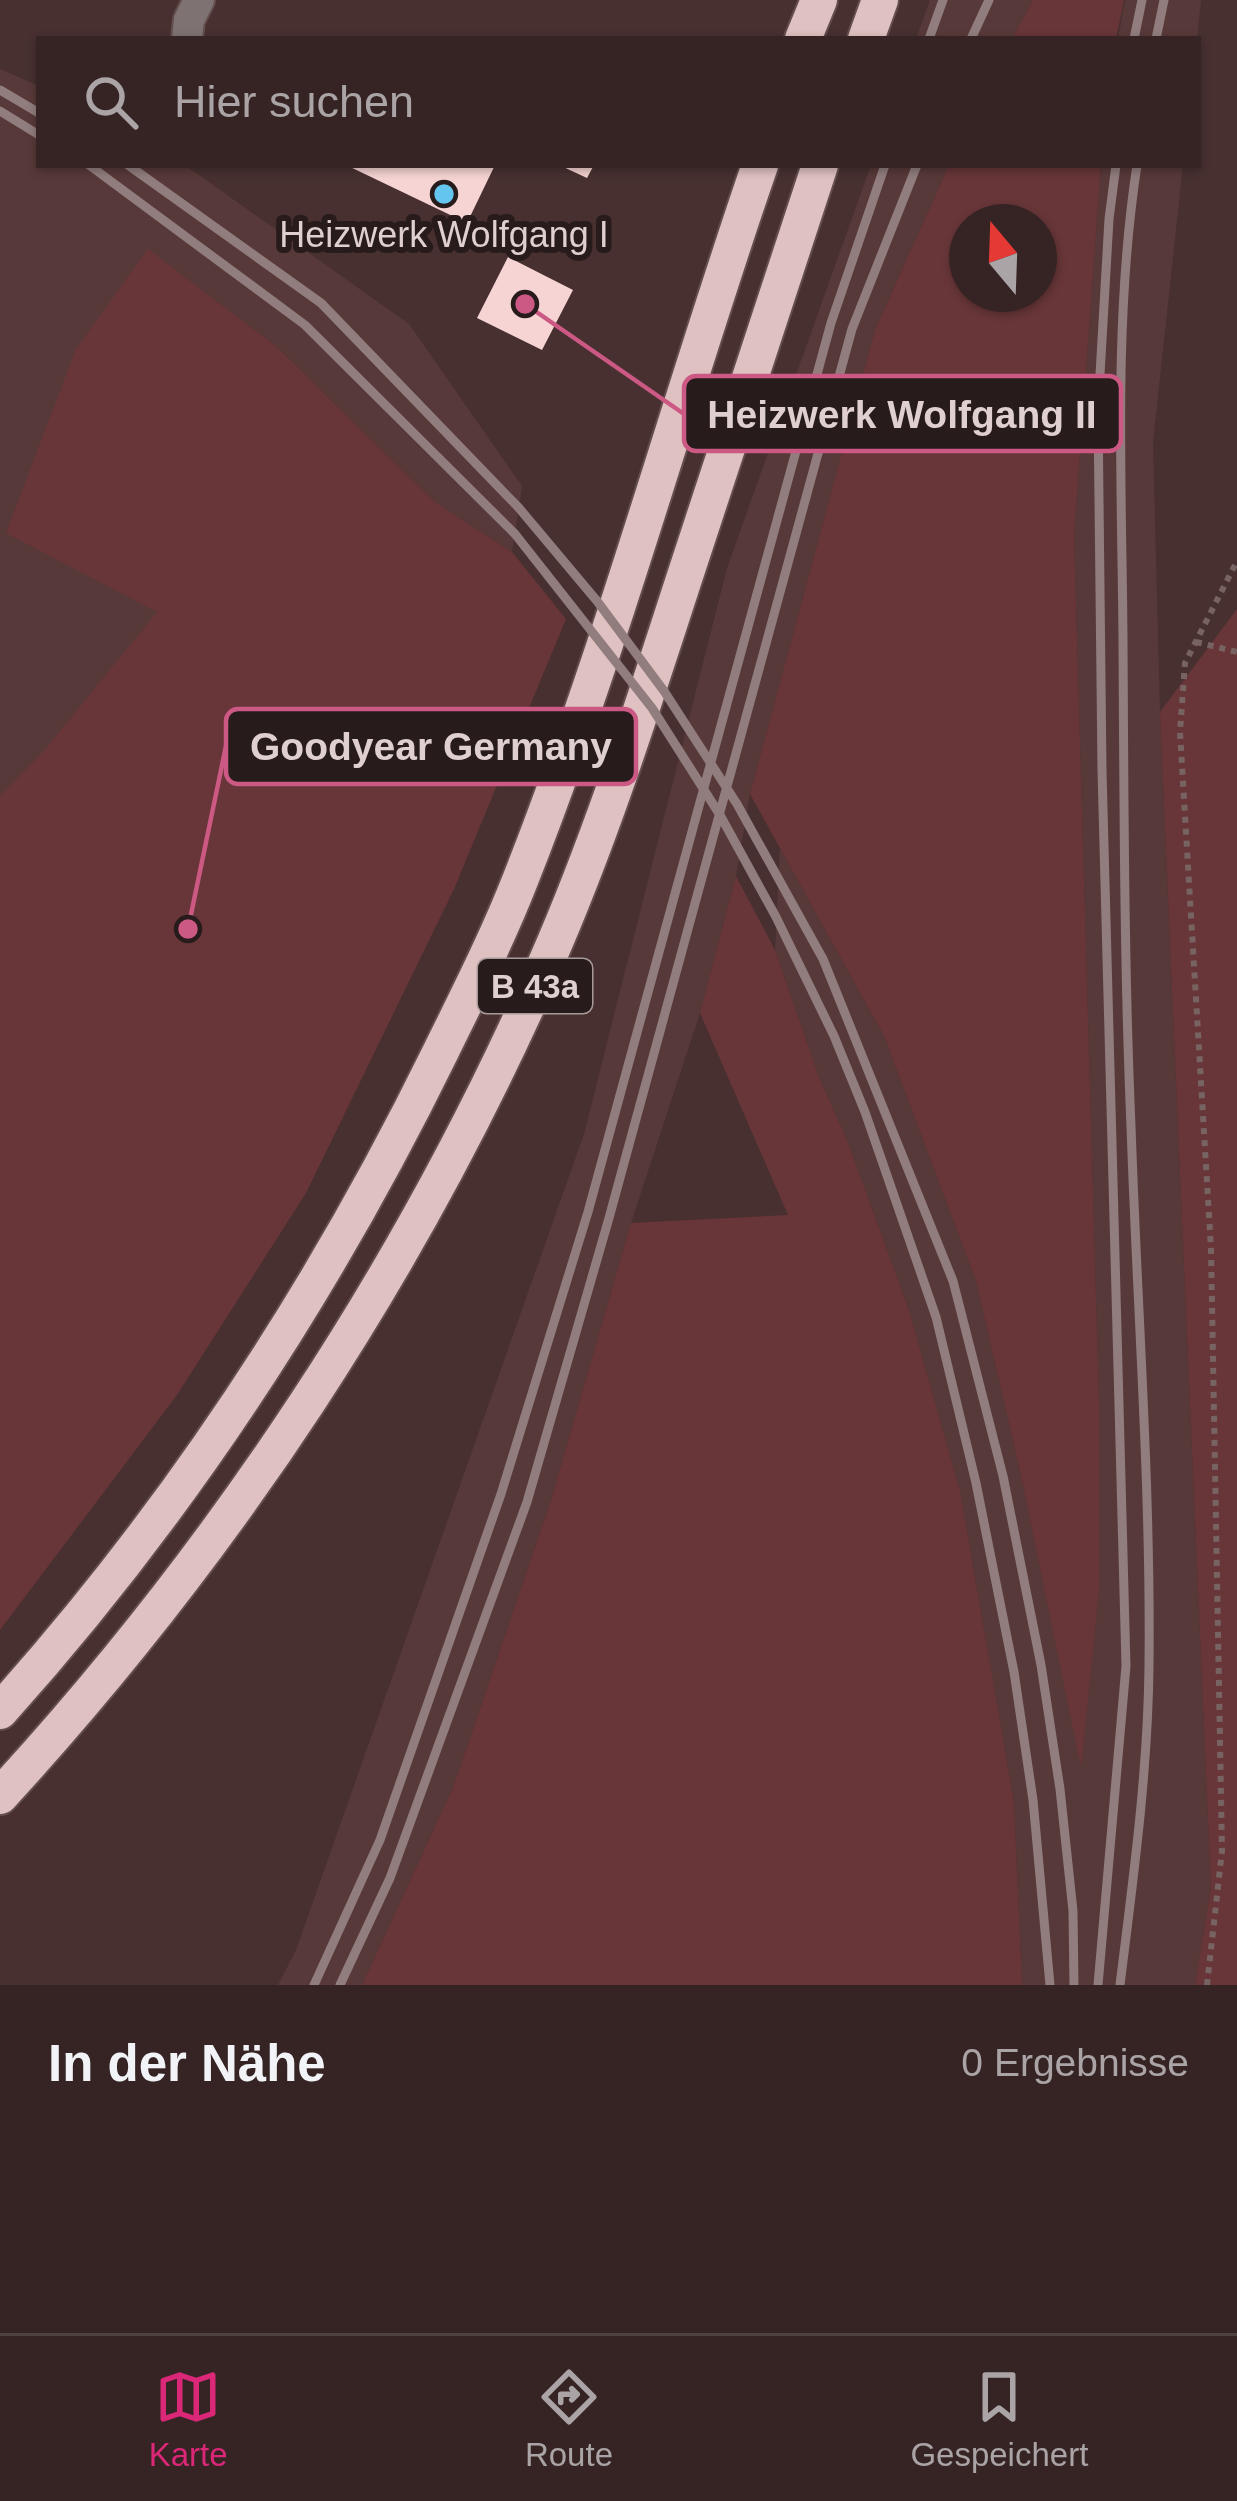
<!DOCTYPE html>
<html lang="de">
<head>
<meta charset="utf-8">
<style>
  body { margin:0; font-family:Helvetica,sans-serif; background:#413031; color:#f1f3f6 }
  .compass { position:absolute; left:949px; top:204px; width:108px; height:108px; border-radius:50%; background:#362424; box-shadow:0 3px 9px #0004; rotate:341deg }
  .list { margin:0; padding:0; list-style:none }
  h2 { display:flex; justify-content:space-between; align-items:center; height:156px; margin:0; padding:0 48px; font-size:51px }
  h2 small { font-size:39px; font-weight:400; color:#aaa4a6 }
  .icon { flex:none; width:66px; height:66px; fill:none; stroke:currentColor; stroke-width:2; stroke-linecap:round; stroke-linejoin:round }
  .map { position:relative; flex:none; width:1237px; height:1985px; overflow:hidden }
  .search { position:absolute; background:#362424; box-shadow:0 3px 9px #0004; left:36px; right:36px; top:36px; height:132px; display:flex; align-items:center; gap:30px; box-sizing:border-box; padding:0 42px; border-radius:0px; color:#aaa4a6; font-size:45px }
  .sheet { height:348px; background:#362424 }
  nav { display:flex; justify-content:space-around; align-items:center; box-sizing:border-box; height:168px; border-top:3px solid #504141; background:#362424; font-size:33px; color:#aaa4a6 }
  nav a { display:grid; justify-items:center; gap:6px }
  nav .on { color:#db2777 }
  .map>svg:first-child { display:block }
</style>
</head>
<body>
<div class="map">
<svg width="1237" height="1985" viewBox="0 0 1237 1985">
  <rect width="100%" height="100%" fill="#483030"/>
  <path fill="#583939" d="M930 0H1033L1012 39H916Z
    M1125 0H1201L1197 39H1118Z
    M0 69 39 86V165H185L409 324 522 486 512 552 436 503 277 347 154 254 497 672 0 1537Z
    M871 165H949L875 330 750 794 736 876 700 1013 631 1223 551 1500 454 1785 362 1985H278L296 1950 584 1134 727 568Z
    M1101 165H1183L1153 442 1160 712 1211 1888 1195 1985H1022L1014 1802 960 1491 909 1310 847 1140 819 1077 775 950 780 848 884 1036 976 1281 1020 1471 1081 1763 1099 1592V1400L1074 535Z"/>
  <path fill="#683638" fill-rule="evenodd" d="M1033 0H1124L1116 39H1012Z
    M949 165H1101L1074 535 1099 1400V1592L1081 1767 1020 1471 976 1281 884 1036 750 794 875 330ZM1039 222V294H967V222Z
    M148 249 277 347 436 503 512 552 566 619 454 889 306 1193 177 1395 0 1630V796L43 752 157 612 6 533 76 349Z
    M1237 609V1985H1195L1211 1888 1160 712Z
    M736 876 775 950 819 1077 847 1140 909 1310 960 1491 1014 1802 1022 1985H362L454 1785 551 1500 631 1223 788 1215 700 1013Z"/>
  <path fill="#f5d4d3" d="M346 165H495L467 223Z
    M559 165H594L587 178Z
    M508 257 573 290 542 350 477 318Z"/>
  <g fill="none" stroke-linecap="round" stroke-linejoin="round">
    <defs>
      <path id="minor" d="M187 39 189 20 199 0"/>
      <path id="highway" d="M803 39 819 0
        M866 39 880 0
        M0 1711C178 1513 324 1290 441 1051 469 994 498 937 521 878 613 645 678 402 760 165
        M0 1796C226 1550 412 1269 546 963 601 838 642 708 684 579 729 441 774 303 820 165"/>
    </defs>
    <use href="#minor" stroke="#634d4d" stroke-width="34"/>
    <use href="#highway" stroke="#634d4d" stroke-width="40"/>
    <path stroke="#786363" stroke-width="6" stroke-dasharray="6 6" stroke-linecap="butt" d="M1196 642 1237 652
      M1207 1985 1222 1851 1211 1249 1180 732 1185 663 1237 561"/>
    <use href="#minor" stroke="#7e7272" stroke-width="30"/>
    <use href="#highway" stroke="#e0c1c1" stroke-width="36"/>
    <path stroke="#917d7d" stroke-width="9" d="M929 39 943 0
      M971 39 989 0
      M1134 39 1142 0
      M1156 39 1164 0
      M0 90 39 113
      M0 111 39 135
      M89 165 305 325 515 534 652 708 720 815 776 917 834 1036 865 1112 936 1317 976 1483 1014 1672 1033 1800 1050 1985
      M128 165 321 303 519 508 597 601 664 691 737 804 823 959 953 1281 1003 1476 1041 1665 1060 1789 1073 1911 1074 1985
      M314 1985 380 1840 501 1494 588 1212 831 323 885 165
      M340 1985 390 1878 527 1502 609 1218 852 329 917 165
      M1098 1985 1126 1666 1102 771 1098 409 1109 219 1116 165
      M1120 1985C1133 1880 1148 1772 1149 1666 1151 1486 1137 1306 1131 1126 1124 964 1124 802 1123 641 1122 483 1113 321 1137 165"/>
  </g>
  <circle fill="#64c5ee" stroke="#271b1b" stroke-width="4.5" cx="444" cy="194" r="12"/>
  <g text-anchor="middle" dominant-baseline="central" stroke-width="12" stroke-linejoin="round" paint-order="stroke">
    <rect fill="#271b1b" stroke="#a89999" stroke-width="3" x="478" y="959" width="114" height="54" rx="9"/>
    <g font-size="33" font-weight="bold" fill="#dfcfcf">
      <text x="535" y="986">B 43a</text>
    </g>
    <g font-size="36" fill="#dfcfcf" stroke="#271b1b">
      <text x="444" y="234">Heizwerk Wolfgang I</text>
    </g>
  </g>
  <path fill="none" stroke="#cc5884" stroke-width="4.5" d="M525 304L684 414M188 929L226 746"/>
  <g fill="#cc5884" stroke="#271b1b" stroke-width="4.5">
    <circle cx="525" cy="304" r="12"/>
    <circle cx="188" cy="929" r="12"/>
  </g>
  <g fill="#271b1b" stroke="#cc5884" stroke-width="4.5">
    <rect x="684" y="376" width="437" height="75" rx="12"/>
    <rect x="226" y="709" width="410" height="75" rx="12"/>
  </g>
  <g font-size="39" text-anchor="middle" font-weight="bold" fill="#dfcfcf">
    <text x="902" y="428">Heizwerk Wolfgang II</text>
    <text x="431" y="760">Goodyear Germany</text>
  </g>
</svg>
<svg class="compass" viewBox="-18 -18 36 36"><path d="M0-13l5 13h-10z" fill="#e53935"/><path d="M0 13l5-13h-10z" fill="#aaa4a6"/></svg>
<div class="search"><svg class="icon" aria-label="search" viewBox="0 0 24 24"><circle cx="10" cy="10" r="6"/><path d="M15 15l6 6"/></svg>Hier suchen</div>
</div>
<section class="sheet">
<h2>In der Nähe<small>0 Ergebnisse</small></h2>
<ul class="list">
</ul>
</section>
<nav>
<a class="on"><svg class="icon" aria-label="map" viewBox="0 0 24 24"><path d="M3 6l6-2 6 2 6-2v14l-6 2-6-2-6 2zM9 4v14M15 6v14"/></svg>Karte</a>
<a><svg class="icon" aria-label="directions" viewBox="0 0 24 24"><path d="M12 3l9 9-9 9-9-9zM9 14v-3h6M13 9l2 2-2 2"/></svg>Route</a>
<a><svg class="icon" aria-label="saved" viewBox="0 0 24 24"><path d="M7 4h10v16l-5-4-5 4z"/></svg>Gespeichert</a>
</nav>
</body>
</html>
